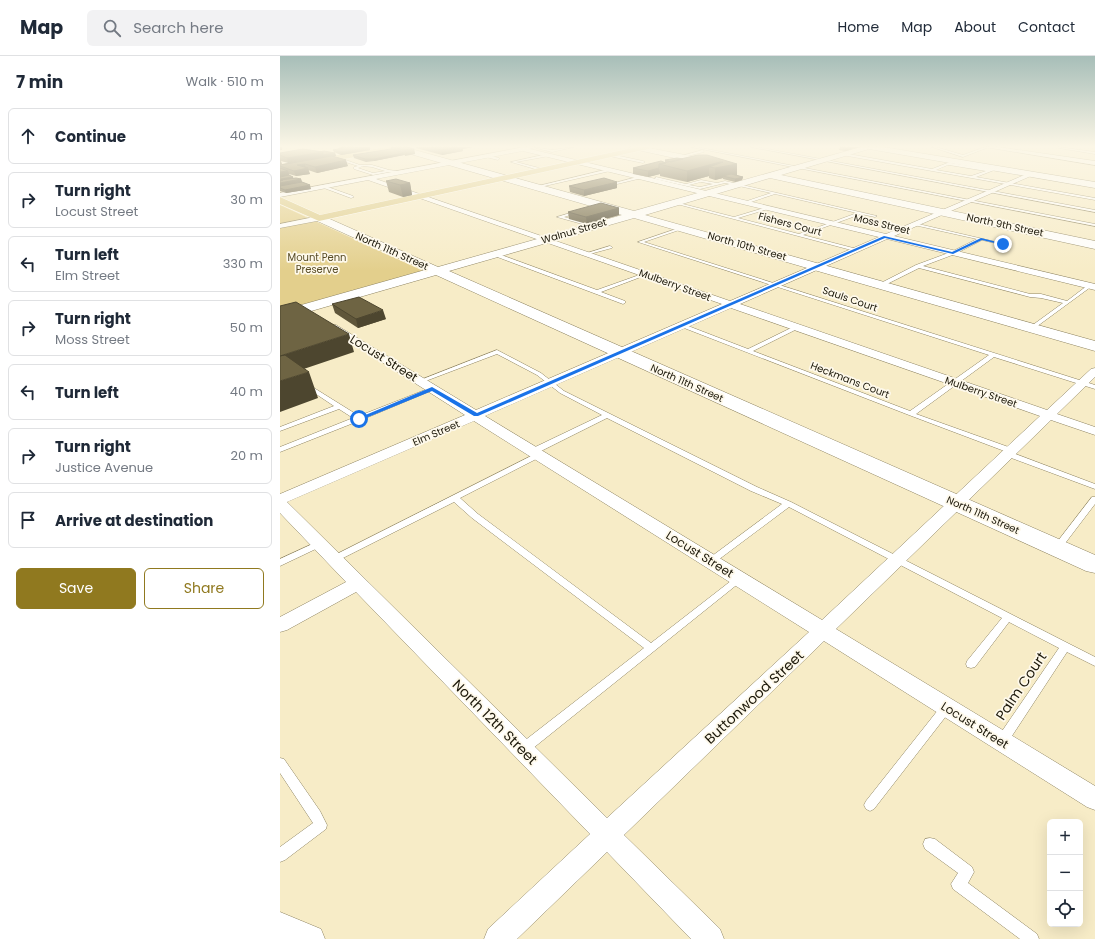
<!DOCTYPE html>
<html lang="en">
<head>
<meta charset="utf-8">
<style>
  body { margin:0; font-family:Poppins,sans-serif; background:#f2f2f3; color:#1f2937 }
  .controls { position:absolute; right:12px; bottom:12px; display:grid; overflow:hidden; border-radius:6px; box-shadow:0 4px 16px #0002 }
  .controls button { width:36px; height:36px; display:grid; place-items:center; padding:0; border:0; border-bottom:1px solid #e0e1e3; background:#fff; color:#1f2937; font:20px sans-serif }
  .stop { position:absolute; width:12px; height:12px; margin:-9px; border:3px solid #1a73e8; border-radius:50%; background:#fff }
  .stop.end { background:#1a73e8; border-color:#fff; box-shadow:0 1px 4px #0008 }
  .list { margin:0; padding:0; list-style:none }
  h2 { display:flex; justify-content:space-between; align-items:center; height:52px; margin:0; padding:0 16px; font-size:17px }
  h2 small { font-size:13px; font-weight:400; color:#747a83 }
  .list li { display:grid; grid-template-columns:26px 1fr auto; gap:12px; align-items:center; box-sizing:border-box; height:56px; margin:0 8px 8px; padding:0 8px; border:1px solid #e0e1e3; border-radius:6px }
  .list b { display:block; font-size:15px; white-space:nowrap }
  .list p { margin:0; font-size:13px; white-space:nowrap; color:#747a83 }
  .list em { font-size:13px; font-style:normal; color:#747a83 }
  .actions { display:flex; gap:8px; padding:12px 16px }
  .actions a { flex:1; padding:9px 0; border:1px solid #90791f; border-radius:6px; text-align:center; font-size:14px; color:#90791f }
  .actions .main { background:#90791f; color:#fff }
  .icon { flex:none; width:22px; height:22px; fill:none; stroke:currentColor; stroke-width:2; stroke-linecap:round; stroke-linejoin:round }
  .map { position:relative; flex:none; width:815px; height:883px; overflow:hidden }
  header { display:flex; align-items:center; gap:24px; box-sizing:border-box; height:56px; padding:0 20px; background:#fff; border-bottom:1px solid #e0e1e3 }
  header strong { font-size:19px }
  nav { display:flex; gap:22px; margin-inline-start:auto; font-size:14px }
  .search { width:280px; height:36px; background:#f2f2f3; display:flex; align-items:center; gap:10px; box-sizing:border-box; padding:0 14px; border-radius:6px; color:#747a83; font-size:15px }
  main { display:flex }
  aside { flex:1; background:#fff }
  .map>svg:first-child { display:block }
</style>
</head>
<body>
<header>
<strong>Map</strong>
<div class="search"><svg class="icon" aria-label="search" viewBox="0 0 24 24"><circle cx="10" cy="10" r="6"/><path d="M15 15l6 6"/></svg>Search here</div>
<nav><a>Home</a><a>Map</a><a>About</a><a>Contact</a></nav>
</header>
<main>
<aside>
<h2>7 min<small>Walk · 510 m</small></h2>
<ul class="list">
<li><svg class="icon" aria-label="ahead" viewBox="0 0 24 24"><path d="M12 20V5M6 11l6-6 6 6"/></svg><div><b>Continue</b></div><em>40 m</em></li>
<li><svg class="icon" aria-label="right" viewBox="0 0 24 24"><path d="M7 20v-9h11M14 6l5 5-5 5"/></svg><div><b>Turn right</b><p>Locust Street</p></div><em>30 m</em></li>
<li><svg class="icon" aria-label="left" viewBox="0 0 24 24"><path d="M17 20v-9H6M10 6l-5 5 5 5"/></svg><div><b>Turn left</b><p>Elm Street</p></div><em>330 m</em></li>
<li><svg class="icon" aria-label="right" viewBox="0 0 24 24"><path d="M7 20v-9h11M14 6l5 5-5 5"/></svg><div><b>Turn right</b><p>Moss Street</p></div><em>50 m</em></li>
<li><svg class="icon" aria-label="left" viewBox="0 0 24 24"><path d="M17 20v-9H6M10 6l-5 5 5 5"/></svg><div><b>Turn left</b></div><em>40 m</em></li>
<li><svg class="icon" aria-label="right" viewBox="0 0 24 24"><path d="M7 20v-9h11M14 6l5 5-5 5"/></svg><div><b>Turn right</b><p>Justice Avenue</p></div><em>20 m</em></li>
<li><svg class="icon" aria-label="arrive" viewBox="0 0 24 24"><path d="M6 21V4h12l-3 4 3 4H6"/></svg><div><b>Arrive at destination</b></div></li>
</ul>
<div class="actions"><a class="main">Save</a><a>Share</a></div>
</aside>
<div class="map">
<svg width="815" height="883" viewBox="0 0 815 883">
  <rect width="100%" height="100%" fill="#f7ecc7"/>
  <path fill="#e3cf8c" d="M0 149 141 214 143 215 0 257Z"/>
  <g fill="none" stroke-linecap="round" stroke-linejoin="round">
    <defs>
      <path id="lane" d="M253 91 272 94 294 91 272 96Z
        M411 91H416L815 168V170Z
        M471 91H476L815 154V156Z
        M652 91H656L683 99 705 91H709L683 101Z
        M778 91 815 96V98L779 92Z
        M423 94 424 96 399 102 398 101Z
        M563 97 652 113 675 104 676 106 671 107 710 113 716 111 717 113 696 121 815 142V144L562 99ZM668 109H669L706 115 691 120 656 114Z
        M268 98 269 100 236 106 263 113 262 115 231 106Z
        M330 98 363 105 365 106 363 107 329 100Z
        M207 99 219 102V103L218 104 206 101Z
        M57 101 80 109H92L109 114 125 116H109L93 119 74 113V111L78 110 56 103ZM83 110 92 111 105 115 93 117 78 112Z
        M329 113 330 115 256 132 254 131Z
        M361 120 362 122 333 129 331 128Z
        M376 121 406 128 421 124 437 127 445 125 597 160 595 161 581 158 523 179 577 193V195H575L393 147 395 146 454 161 487 151 488 153 458 162 519 178 532 173 522 171V169L536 172 577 157 495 138 465 148 464 146 491 137 445 127 420 133 375 123ZM421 126 433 128 420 131 409 129Z
        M45 130 73 140 74 141 71 142 44 132Z
        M297 155 300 156 284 161 313 169V171L277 161Z
        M634 167 725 188 723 189 702 184 675 198 643 210 750 238H761L787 245 808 229 812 230 752 274 749 272 750 271 783 247 761 242 750 241 639 212 603 230H599V228L636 209 671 196 697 183 634 169Z
        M402 171 405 172 364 186 815 329V333L714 301 636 358 734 393 735 395 733 397 815 428V433L726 400 725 398 727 396 629 359 399 270V268H403L468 293 513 271H517V273L473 295 630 355 709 299 358 186Z
        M330 190 332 191V192L306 199 304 198Z
        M212 197H216L317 234 362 218 366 219 321 236 345 245V247L343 248 212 199Z
        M217 294 261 317 284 335 477 431 511 446 815 601V610L787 596 726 689 722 690 718 689 716 685 718 681 779 592 729 566 695 611 691 612 687 611 686 608 687 605 722 562 509 451 434 507H428L427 505 428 503 502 448 471 435 327 362 257 397H251L250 395 251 393 322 359 280 337 257 319 217 298 143 326H139L138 325Z
        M26 327 79 360 150 332H154L155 333 81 364 0 396V391L73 362 59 353 0 375V371L54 350 24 330 23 329Z
        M257 397H263L264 399 180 442 198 458 371 587 456 521H462L464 523 247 697 243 698 239 697 237 693 239 689 364 592 192 462 174 446 57 505H51L50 503 51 501Z
        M812 441H815V448L780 494H774L773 492 774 490Z
        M39 485 42 486 43 488 42 490 0 510V503Z
        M666 647 670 649 672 652 670 655 594 753 590 755 586 753 584 749 586 745 662 649Z
        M0 702 4 703 40 755 47 769 46 773 5 804 0 806V791L33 767 0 717Z
        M650 782 655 783 692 811 694 816 688 827 757 878 759 883H740L673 833 671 828 678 817 645 793 643 788 645 783Z"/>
      <path id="street" d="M244 91H255L250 93 606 178 749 117H753V119L614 180 815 228V234L607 183 460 248 767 354 811 313 815 312V321L777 358 815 371V379L771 364 556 573 815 730V754L807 751 544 585 344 779 440 873 444 883H411L327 796 237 883H204L208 873 310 778 76 536 7 574 0 576V561L66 526 0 457V438L185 359 47 271 48 269H56L196 354 442 248 88 124 0 141V137ZM243 95 599 181 450 245 96 123ZM451 252 760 360 542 564 205 360ZM194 365 529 576 327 762 7 446Z
        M705 91H718L815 105V109Z
        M39 160H42V164L0 172V168Z
        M0 856 41 873 45 883H0Z"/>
      <path id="secondary" d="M112 91H124L354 155 581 91H603L815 126V132L589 93 501 119 815 185V193L490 122 365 159 815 285V295L354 162 169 215 815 499V517L806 515 156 219 0 264V255L145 214 35 164 34 162 35 160H43L158 211 342 159 113 93Z
        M349 91H364L436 105 440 108 436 111 353 93Z"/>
      <path id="primary" d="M108 91H126L122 93 0 114V108Z
        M357 91H372L368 93 39 165 0 148V141L40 159Z"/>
    </defs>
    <use href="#lane" stroke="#8e8462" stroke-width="1"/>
    <use href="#street" stroke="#8e8462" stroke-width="1"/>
    <use href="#secondary" stroke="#8e8462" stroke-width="1"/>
    <use href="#primary" stroke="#fff" stroke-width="1"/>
    <use href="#lane" fill="#fff" fill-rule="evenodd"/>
    <use href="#street" fill="#fff" fill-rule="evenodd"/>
    <use href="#secondary" fill="#fff" fill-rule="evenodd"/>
    <use href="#primary" fill="#dfcd8b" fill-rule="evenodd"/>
  </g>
  <path fill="#5f563a" d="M59 91H90V94L61 99 54 96 53 94 60 92Z
    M111 91H127L134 93 135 98 124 99 94 105 86 106 74 102 73 99 111 93Z
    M136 91H193L183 93V95L162 99 136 92Z
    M560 91H580L565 95 559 94Z
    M39 96 55 97 56 100H53L68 110 37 117 28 114 30 118 16 120 9 118V119L13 121V122L21 123 22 126 31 133 6 137 0 135V109L8 107 1 105 0 109V97Z
    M418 99 457 108V119H456L463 121 462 124 455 126 443 123V122L435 124 429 122V120L407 126 380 120V118L368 121 353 118V112L385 106V104L403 103Z
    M106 125 130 127 132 139 123 141 109 136Z
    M337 126V132L304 140 290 136 289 130Z
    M339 152V159L307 168 289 163 288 156Z
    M52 248 106 263 78 272 55 257Z"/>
  <path fill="#4d462f" d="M0 91H2V94H0Z
    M80 91H90V94L61 99 60 96 81 93Z
    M177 91H193L183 93V95L162 99 161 94Z
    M570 91H580L565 95V92Z
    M134 93 135 98 125 100 124 94Z
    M43 96 55 97 56 100 8 107 7 102Z
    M124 97V99L94 105V103Z
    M0 102 2 108 0 109Z
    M66 104 68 110 37 117 35 111Z
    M440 106V111L457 108V119L447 121 443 120V122L435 124V112L429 111V120L407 126V115Z
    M25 108 26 113 28 112 30 118 16 120 14 115 17 109Z
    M379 112 380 118 368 121V115Z
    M8 115 10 121H13L14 124 21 123 23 129 0 132V116Z
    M463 121 462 124 455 126V123Z
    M337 126V132L304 140V134Z
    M130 127 132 139 123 141 120 129Z
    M30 129 31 133 6 137 5 134Z
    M339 152V159L307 168 306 161Z
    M103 254 106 263 78 272 76 263Z
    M69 278 74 296 0 321V300Z
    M29 316 38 342 0 356V325Z"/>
  <path fill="#6e6443" stroke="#4d462f" d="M61 91H75L81 93 60 96 53 94 63 92Z
    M112 91H127L134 93 124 94Z
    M151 91H177L161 94Z
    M560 91H570L565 92Z
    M23 93 43 96 7 102 0 99V97Z
    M111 93 124 97 94 103H85L73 99Z
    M44 95 55 97 43 99V96H39Z
    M418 99H427L457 108 435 112 429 111 443 106H440L407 115 379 108Z
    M52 100 66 104 35 111 25 108 17 109 28 112 14 115 0 110V109Z
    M397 102 403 103 391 106 385 104Z
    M381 105 386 107 379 108V112L368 115 353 112Z
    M0 112 8 115 0 116Z
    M451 118 463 121 455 123 443 120Z
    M9 119 13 121 1 123 3 124 0 125V121Z
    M16 122 21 123 0 127V124Z
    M324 122 337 126 304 134 289 130Z
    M116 123 130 127 120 129 106 125Z
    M22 126 30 129 5 134 0 132V130Z
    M321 147 339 152 306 161 288 156Z
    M79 241 103 254 76 263 52 248Z
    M16 246 69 278 0 300V250Z
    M5 299 29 316 0 325V300Z"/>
  <linearGradient id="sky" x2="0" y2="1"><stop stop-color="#a7beb8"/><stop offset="0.42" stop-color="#fbf6e6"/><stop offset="1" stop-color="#fbf6e6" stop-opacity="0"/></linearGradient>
  <rect width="815" height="215" fill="url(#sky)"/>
  <path fill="#1a73e8" d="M604 180 672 196 701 182 725 188 723 189 702 184 673 198 605 182 198 360H194L152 335 81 364 76 363 152 331 197 357Z"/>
  <g text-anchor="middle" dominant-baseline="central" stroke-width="3.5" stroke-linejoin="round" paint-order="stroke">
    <g font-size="10" fill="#1c180a" stroke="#fef9eb">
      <text transform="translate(510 168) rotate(15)">Fishers Court</text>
      <text transform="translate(602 168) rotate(14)">Moss Street</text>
      <text transform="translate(725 169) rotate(12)">North 9th Street</text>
      <text transform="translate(294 175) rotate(-16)">Walnut Street</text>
      <text transform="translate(467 190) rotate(16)">North 10th Street</text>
      <text transform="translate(112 195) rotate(24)">North 11th Street</text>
      <text transform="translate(395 229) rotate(20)">Mulberry Street</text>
      <text transform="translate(570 243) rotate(19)">Sauls Court</text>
      <text transform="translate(570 324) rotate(21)">Heckmans Court</text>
      <text transform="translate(407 327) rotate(24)">North 11th Street</text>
      <text transform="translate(701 336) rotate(19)">Mulberry Street</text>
      <text transform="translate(156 377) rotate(-23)">Elm Street</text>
      <text transform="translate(703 459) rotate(24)">North 11th Street</text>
    </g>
    <g font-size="10" fill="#564a24" stroke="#fef9eb">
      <text x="37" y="201">Mount Penn<tspan x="37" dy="12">Preserve</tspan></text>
    </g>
    <g font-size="12" fill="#1c180a" stroke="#fef9eb">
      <text transform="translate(104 302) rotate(32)">Locust Street</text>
      <text transform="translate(420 498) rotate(32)">Locust Street</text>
      <text transform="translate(695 669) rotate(32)">Locust Street</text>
    </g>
    <g font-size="14" fill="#1c180a" stroke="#fef9eb">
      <text transform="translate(741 630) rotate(-56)">Palm Court</text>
      <text transform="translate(474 641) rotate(-43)">Buttonwood Street</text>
      <text transform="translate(215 666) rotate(45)">North 12th Street</text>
    </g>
  </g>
</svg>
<div class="controls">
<button>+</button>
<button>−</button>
<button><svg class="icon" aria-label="locate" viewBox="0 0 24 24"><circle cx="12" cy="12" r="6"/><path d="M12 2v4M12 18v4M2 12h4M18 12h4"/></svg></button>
</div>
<div class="stop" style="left:79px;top:363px"></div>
<div class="stop end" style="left:723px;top:188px"></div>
</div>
</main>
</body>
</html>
